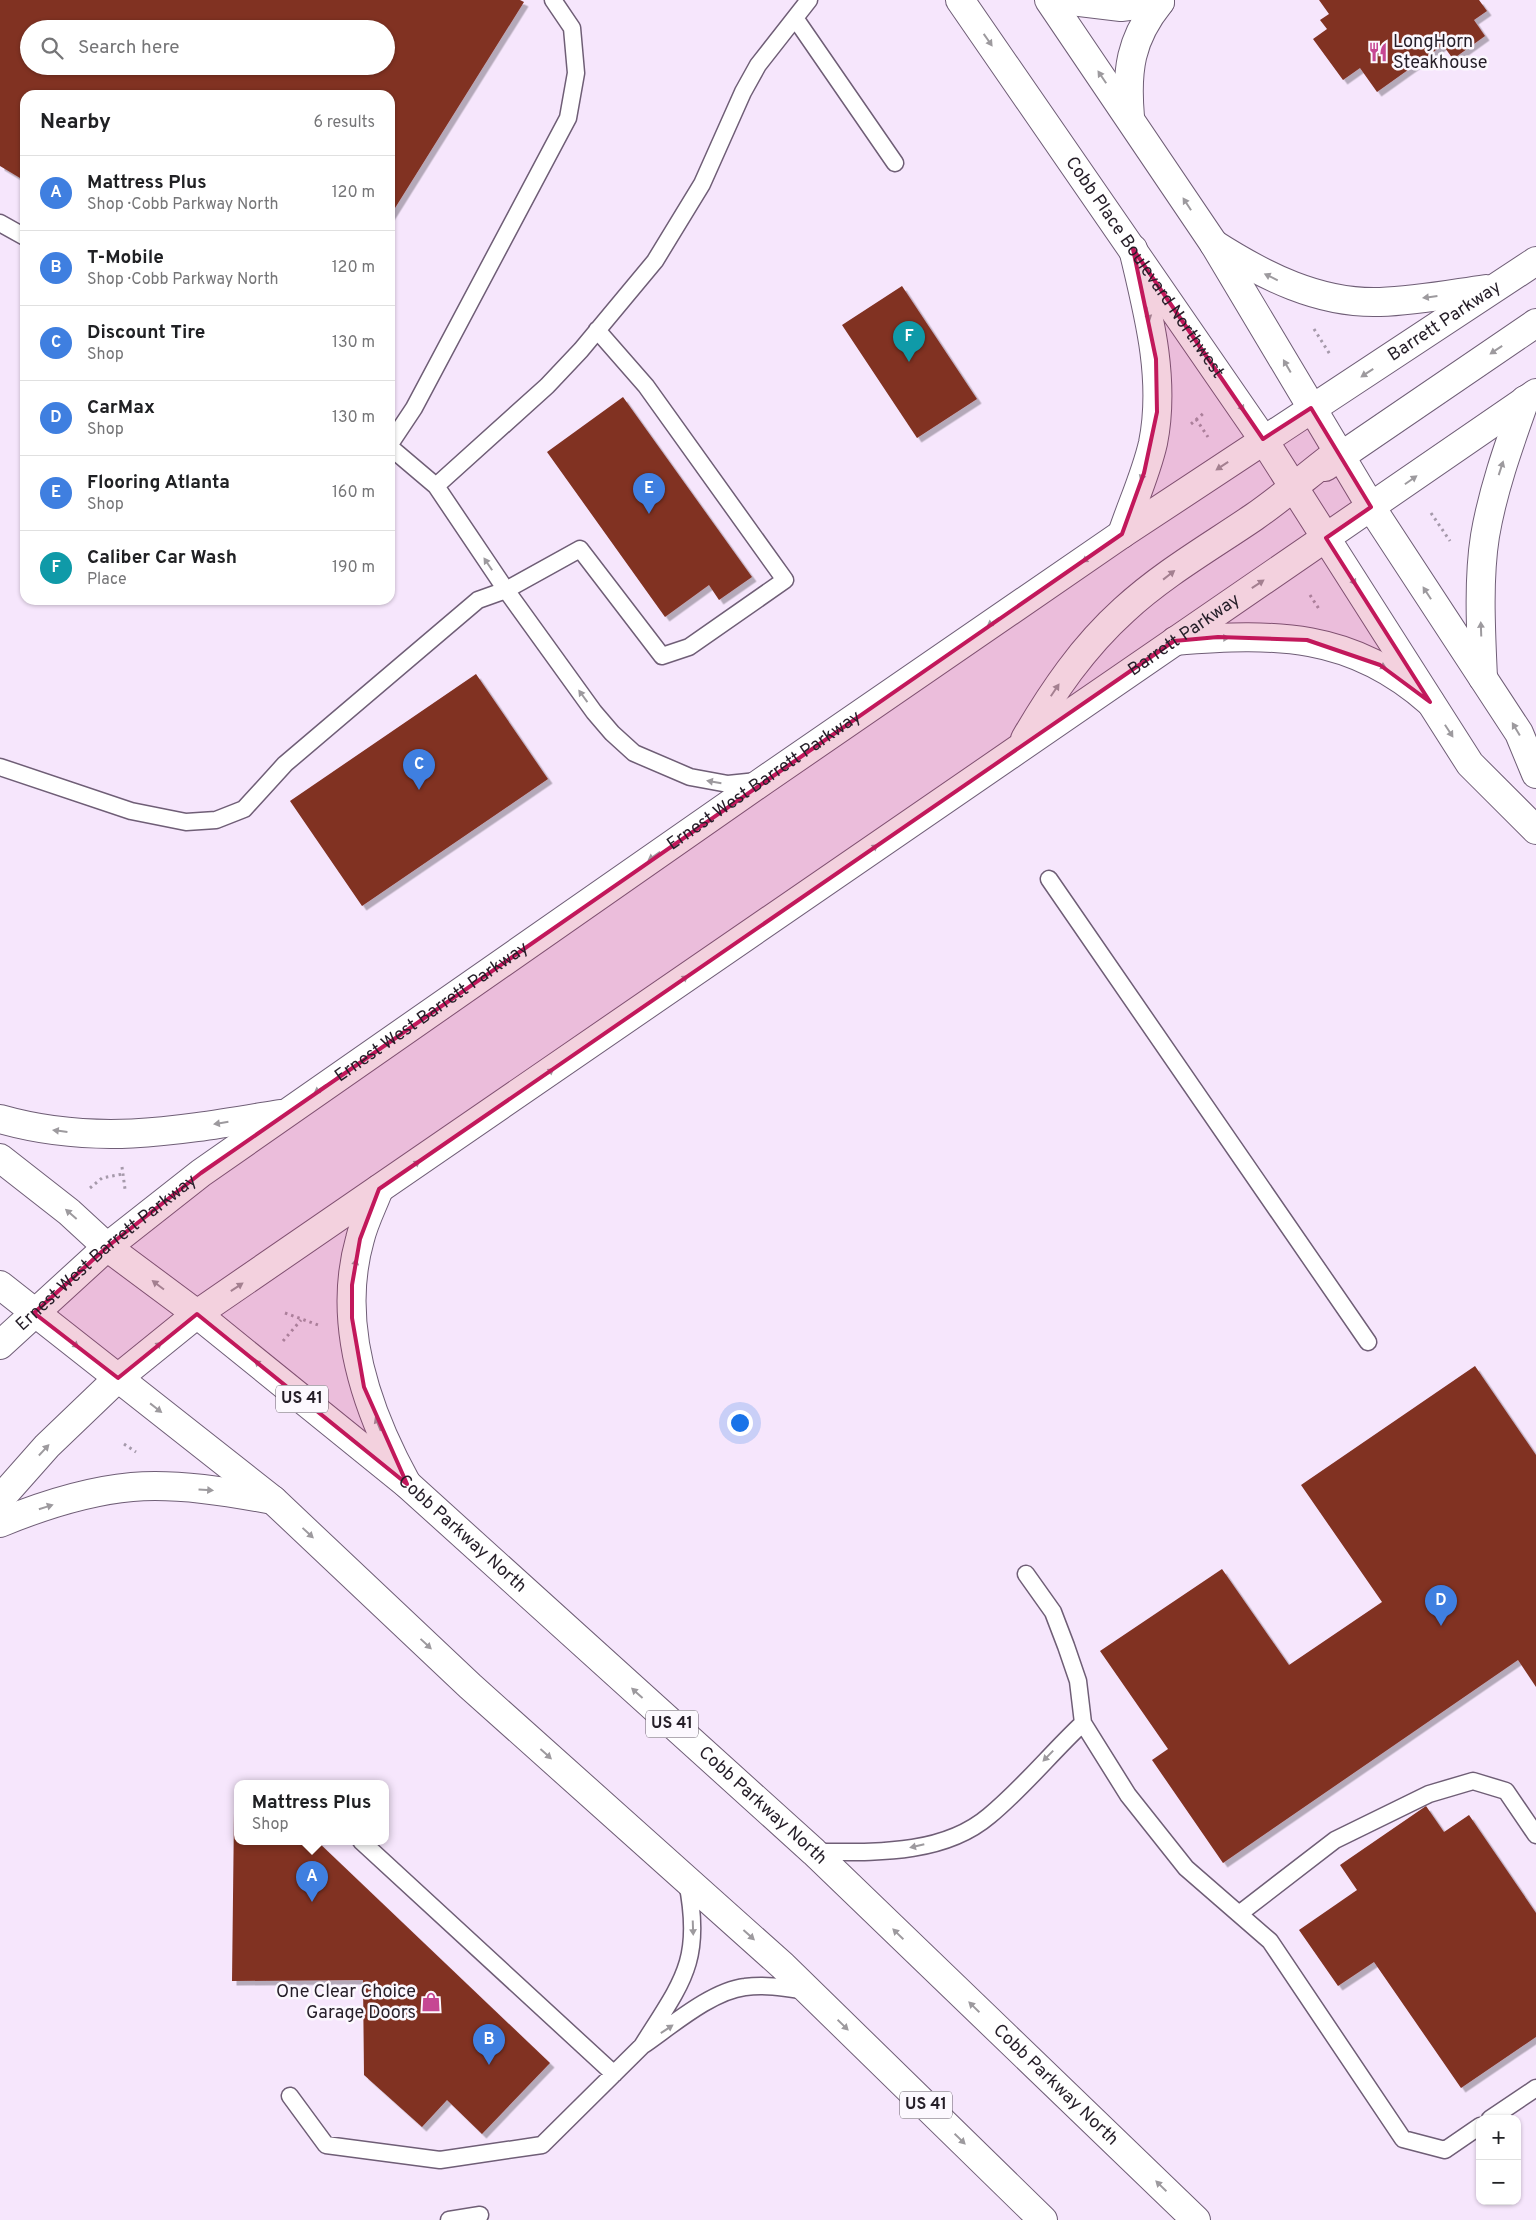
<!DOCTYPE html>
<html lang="en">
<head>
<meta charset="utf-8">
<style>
  body { margin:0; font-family:Overpass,sans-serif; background:#f2f2f2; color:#202124 }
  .controls { position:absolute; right:15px; bottom:15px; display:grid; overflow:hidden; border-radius:10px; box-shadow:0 1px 4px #0004 }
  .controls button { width:45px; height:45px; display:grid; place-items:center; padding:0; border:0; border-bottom:1px solid #e0e0e0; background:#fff; color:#202124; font:25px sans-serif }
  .you { position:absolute; left:739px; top:1422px; width:18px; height:18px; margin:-12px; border:4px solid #fff; border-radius:50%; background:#1a73e8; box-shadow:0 0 0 8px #1a73e833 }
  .badge { display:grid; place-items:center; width:32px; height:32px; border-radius:50%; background:#d93025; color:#fff; font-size:16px; font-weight:700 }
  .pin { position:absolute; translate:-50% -41px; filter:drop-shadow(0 1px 2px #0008) }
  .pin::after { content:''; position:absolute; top:26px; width:18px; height:15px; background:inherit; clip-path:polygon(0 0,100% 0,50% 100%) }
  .popup { position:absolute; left:234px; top:1780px; width:155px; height:65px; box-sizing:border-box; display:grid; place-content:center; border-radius:10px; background:#fff; filter:drop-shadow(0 1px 4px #0005); font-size:16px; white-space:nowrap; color:#757577 }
  .popup b { font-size:19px; color:#202124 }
  .popup::after { content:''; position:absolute; left:50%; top:100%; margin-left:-10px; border:10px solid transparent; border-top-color:#fff }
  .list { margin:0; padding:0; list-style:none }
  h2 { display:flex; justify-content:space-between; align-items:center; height:65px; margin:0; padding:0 20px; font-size:21px }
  h2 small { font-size:16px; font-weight:400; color:#757577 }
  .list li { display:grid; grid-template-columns:32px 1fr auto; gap:15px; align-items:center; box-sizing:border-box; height:75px; padding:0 20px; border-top:1px solid #e0e0e0 }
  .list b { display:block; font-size:19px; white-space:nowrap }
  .list p { margin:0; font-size:16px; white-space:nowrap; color:#757577 }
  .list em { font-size:16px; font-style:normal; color:#757577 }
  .icon { flex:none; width:28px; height:28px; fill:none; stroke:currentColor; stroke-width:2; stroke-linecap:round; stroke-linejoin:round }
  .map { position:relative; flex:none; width:1536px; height:2220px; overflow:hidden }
  .search { position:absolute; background:#fff; box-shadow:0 1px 4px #0004; left:20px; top:20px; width:375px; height:55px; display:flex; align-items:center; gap:12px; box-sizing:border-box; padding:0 18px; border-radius:28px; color:#757577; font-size:19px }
  .panel { position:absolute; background:#fff; box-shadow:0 1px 4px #0004; left:20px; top:90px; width:375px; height:515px; border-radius:15px }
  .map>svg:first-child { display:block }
</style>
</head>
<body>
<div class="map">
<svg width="1536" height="2220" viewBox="0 0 1536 2220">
  <defs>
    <filter id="shadow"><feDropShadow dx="4.5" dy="4.5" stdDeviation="0" flood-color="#0004"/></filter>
  </defs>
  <rect width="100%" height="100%" fill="#f6e6fc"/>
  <path fill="#813123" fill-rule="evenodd" filter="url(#shadow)" d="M0 0H520L524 2 390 216V95H25V181L0 166ZM29 29H386V66H29Z
    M1319 0H1479L1487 11 1474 20 1485 36 1453 59 1443 45 1377 92 1360 68 1343 80 1313 39 1327 29 1320 20 1329 14Z
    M902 286 977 399 917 438 842 325Z
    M623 397 752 577 719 600 709 585 665 617 547 452Z
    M476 674 548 779 362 906 290 801Z
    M1475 1366 1536 1455V1687L1518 1660 1223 1863 1152 1760 1168 1749 1100 1651 1222 1569 1289 1665 1382 1602 1301 1485Z
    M1426 1806 1444 1832 1469 1815 1536 1913V2037L1461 2088 1374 1962 1338 1986 1299 1930 1357 1890 1340 1865Z
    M238 1810V1841H317L550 2063 482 2134 447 2100 422 2127 364 2075 363 1980 232 1981 234 1813Z"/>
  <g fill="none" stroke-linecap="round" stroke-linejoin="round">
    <defs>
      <path id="service" d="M795 18 895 163
        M0 223 25 237
        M390 444 414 408 568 118 576 73 572 28 553 0
        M390 447 436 486 506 590 594 712 612 733 634 753 690 777 728 784 757 781
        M436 486 547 386 581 350 655 261 702 184 743 92 758 65 809 0
        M0 767 131 811 186 822 216 820 244 809 285 764 478 600 506 590 580 549 662 656 689 647 785 580 646 386 597 330
        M1049 879 1368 1342
        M1026 1574 1053 1612 1066 1646 1078 1681 1083 1723 1128 1795 1186 1868 1270 1941 1403 2139 1445 2150 1480 2126
        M361 1841 614 2074
        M814 1852C871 1852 942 1856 989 1816 1023 1788 1051 1753 1083 1723
        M687 1882C703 1961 682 1982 642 2046 670 2027 711 1991 745 1987 766 1984 787 1988 807 1991
        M1239 1914 1335 1840 1429 1794 1473 1781 1506 1791 1536 1835
        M290 2096 326 2145 440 2160 542 2145 642 2046
        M1490 2119 1536 2088
        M449 2220 480 2215"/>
      <path id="minor" d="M1371 507 1519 733 1536 774
        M1326 538 1470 764 1536 830"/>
      <g id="tertiary">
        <path id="s1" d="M960 0 1263 439 1326 538"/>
        <path d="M1049 0 1214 244 1371 507"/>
        <path d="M1063 0 1121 7 1160 2"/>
        <path d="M1130 117C1126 71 1130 39 1160 2"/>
      </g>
      <g id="primary">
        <path id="s2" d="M0 1158 69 1212 107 1247 197 1314 407 1484 814 1852 1196 2220"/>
        <path d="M0 1285 273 1500 470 1686 783 1966 1043 2220"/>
      </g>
      <g id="trunk">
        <path d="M1214 244C1264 276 1319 304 1380 302 1416 301 1451 294 1486 289"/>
        <path d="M1325 467 1536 323"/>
        <path d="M1122 534C1132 504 1146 474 1153 443 1166 378 1148 312 1133 249"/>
        <path d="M1175 641C1275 633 1351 632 1430 702"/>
        <path d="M1483 678C1481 633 1478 580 1485 536 1493 489 1509 445 1525 400"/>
        <path d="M1025 739C1053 691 1083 647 1124 610 1163 574 1210 547 1254 517 1283 497 1310 473 1338 452"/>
        <path d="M0 1119C98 1147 183 1130 280 1114"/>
        <path d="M379 1189C373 1205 364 1222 360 1239 336 1323 366 1410 407 1484"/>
        <path id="s3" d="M0 1345 107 1247 201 1173 763 781 1122 534 1536 261"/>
        <path id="s4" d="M0 1499 47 1446 118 1378 197 1314 1536 393"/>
        <path d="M0 1523C41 1506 88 1491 132 1487 176 1483 230 1492 273 1500"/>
      </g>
    </defs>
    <use href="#service" stroke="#6f5e76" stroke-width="19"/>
    <use href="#minor" stroke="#6f5e76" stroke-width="30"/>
    <use href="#tertiary" stroke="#6f5e76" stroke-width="30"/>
    <use href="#primary" stroke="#6f5e76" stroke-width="30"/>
    <use href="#trunk" stroke="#6f5e76" stroke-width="30"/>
    <path stroke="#a599aa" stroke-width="3" stroke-dasharray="2.5 4" stroke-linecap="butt" d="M1314 329 1331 356
      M1196 419 1208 437
      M1191 424 1205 412
      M1431 513 1450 541
      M1310 595 1319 609
      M122 1167 125 1189
      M90 1188 102 1178 123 1174
      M285 1313 321 1326
      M283 1341 301 1320
      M124 1444 136 1452"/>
    <use href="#service" stroke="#fff" stroke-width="16"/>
    <use href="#minor" stroke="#fff" stroke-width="28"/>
    <use href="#tertiary" stroke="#fff" stroke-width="28"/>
    <use href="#primary" stroke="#fff" stroke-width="28"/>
    <use href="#trunk" stroke="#fff" stroke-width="28"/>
  </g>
  <defs><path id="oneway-solid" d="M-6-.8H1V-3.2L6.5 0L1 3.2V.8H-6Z" transform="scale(1.25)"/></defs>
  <g fill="#9d9a9e">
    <use href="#oneway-solid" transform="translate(988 40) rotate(55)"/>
    <use href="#oneway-solid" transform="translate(1102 77) rotate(-124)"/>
    <use href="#oneway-solid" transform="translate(1187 204) rotate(-123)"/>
    <use href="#oneway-solid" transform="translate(1271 277) rotate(-154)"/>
    <use href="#oneway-solid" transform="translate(1430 297) rotate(173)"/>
    <use href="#oneway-solid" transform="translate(1148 314) rotate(77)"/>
    <use href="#oneway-solid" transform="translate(1496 350) rotate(146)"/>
    <use href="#oneway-solid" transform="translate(1287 366) rotate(-120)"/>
    <use href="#oneway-solid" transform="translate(1367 373) rotate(147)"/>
    <use href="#oneway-solid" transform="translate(1240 405) rotate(56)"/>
    <use href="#oneway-solid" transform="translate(1222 466) rotate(146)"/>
    <use href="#oneway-solid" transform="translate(1501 468) rotate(-72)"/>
    <use href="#oneway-solid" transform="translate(1143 474) rotate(109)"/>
    <use href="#oneway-solid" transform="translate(1411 480) rotate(-35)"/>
    <use href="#oneway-solid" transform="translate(1088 558) rotate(146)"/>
    <use href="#oneway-solid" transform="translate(488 564) rotate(-124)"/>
    <use href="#oneway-solid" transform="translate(1169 575) rotate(-38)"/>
    <use href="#oneway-solid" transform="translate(1352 579) rotate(57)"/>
    <use href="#oneway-solid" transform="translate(1258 584) rotate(-34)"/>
    <use href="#oneway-solid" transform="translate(1427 593) rotate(-123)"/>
    <use href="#oneway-solid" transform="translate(993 622) rotate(145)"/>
    <use href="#oneway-solid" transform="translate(1481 629) rotate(-92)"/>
    <use href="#oneway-solid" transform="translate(1222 638) rotate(-1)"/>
    <use href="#oneway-solid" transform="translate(1380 665) rotate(27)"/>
    <use href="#oneway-solid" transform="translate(1055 690) rotate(-56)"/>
    <use href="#oneway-solid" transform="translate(583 696) rotate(-126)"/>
    <use href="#oneway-solid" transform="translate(1516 729) rotate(-121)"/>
    <use href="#oneway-solid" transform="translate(1449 731) rotate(57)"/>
    <use href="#oneway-solid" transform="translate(714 782) rotate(-170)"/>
    <use href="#oneway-solid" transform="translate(872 849) rotate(-35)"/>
    <use href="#oneway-solid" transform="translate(654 856) rotate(145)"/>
    <use href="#oneway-solid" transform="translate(682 980) rotate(-35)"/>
    <use href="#oneway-solid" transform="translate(548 1073) rotate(-35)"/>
    <use href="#oneway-solid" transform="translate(320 1089) rotate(145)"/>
    <use href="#oneway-solid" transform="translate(221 1123) rotate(171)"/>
    <use href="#oneway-solid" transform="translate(60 1131) rotate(-173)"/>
    <use href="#oneway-solid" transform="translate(414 1165) rotate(-35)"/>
    <use href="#oneway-solid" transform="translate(71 1214) rotate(-139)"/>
    <use href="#oneway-solid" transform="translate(355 1266) rotate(-80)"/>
    <use href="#oneway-solid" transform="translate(158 1285) rotate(-143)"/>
    <use href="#oneway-solid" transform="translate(237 1287) rotate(-34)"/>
    <use href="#oneway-solid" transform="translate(73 1343) rotate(38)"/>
    <use href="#oneway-solid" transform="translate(156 1347) rotate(-39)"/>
    <use href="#oneway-solid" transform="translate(260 1365) rotate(-141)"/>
    <use href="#oneway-solid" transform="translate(156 1408) rotate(38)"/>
    <use href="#oneway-solid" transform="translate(378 1424) rotate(-112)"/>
    <use href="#oneway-solid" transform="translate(44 1450) rotate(-47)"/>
    <use href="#oneway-solid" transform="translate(206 1490) rotate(4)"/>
    <use href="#oneway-solid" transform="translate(46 1507) rotate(-18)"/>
    <use href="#oneway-solid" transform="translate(308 1533) rotate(43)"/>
    <use href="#oneway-solid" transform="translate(426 1644) rotate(43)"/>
    <use href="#oneway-solid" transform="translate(637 1693) rotate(-138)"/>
    <use href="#oneway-solid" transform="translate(546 1754) rotate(42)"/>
    <use href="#oneway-solid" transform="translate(1048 1756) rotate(134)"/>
    <use href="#oneway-solid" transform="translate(917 1846) rotate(167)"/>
    <use href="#oneway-solid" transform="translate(693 1928) rotate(88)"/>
    <use href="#oneway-solid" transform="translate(898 1934) rotate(-136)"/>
    <use href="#oneway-solid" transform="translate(749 1935) rotate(42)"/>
    <use href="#oneway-solid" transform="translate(974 2007) rotate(-136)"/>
    <use href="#oneway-solid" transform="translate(843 2025) rotate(44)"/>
    <use href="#oneway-solid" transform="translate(667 2029) rotate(-34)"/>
    <use href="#oneway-solid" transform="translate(960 2139) rotate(44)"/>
    <use href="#oneway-solid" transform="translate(1161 2186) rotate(-136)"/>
  </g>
  <path fill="#c2185b" fill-opacity="0.2" stroke="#c2185b" stroke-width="4" stroke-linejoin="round" d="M1133 249 1263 439 1311 408 1371 507 1326 538 1430 702 1380 665 1307 640 1218 637 1174 641 379 1189 360 1239 352 1285V1318L364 1387 407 1484 197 1314 118 1378 34 1313 107 1247 201 1173 1122 534 1144 473 1157 412 1156 359Z"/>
  <defs>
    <symbol id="restaurant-bare" viewBox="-9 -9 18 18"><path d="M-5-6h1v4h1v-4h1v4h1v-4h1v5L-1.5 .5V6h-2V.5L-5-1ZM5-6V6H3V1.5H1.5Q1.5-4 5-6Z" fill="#c64793" stroke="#fcf8fe" stroke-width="2.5" paint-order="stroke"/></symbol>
    <symbol id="shop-bare" viewBox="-9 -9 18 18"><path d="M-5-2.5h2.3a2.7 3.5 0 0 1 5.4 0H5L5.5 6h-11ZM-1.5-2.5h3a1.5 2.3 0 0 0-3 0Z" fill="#c64793" stroke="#fcf8fe" stroke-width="2.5" paint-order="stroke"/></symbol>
  </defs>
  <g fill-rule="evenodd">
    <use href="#restaurant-bare" x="1364" y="38" width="28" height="28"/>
    <use href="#shop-bare" x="417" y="1988" width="28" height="28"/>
  </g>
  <g text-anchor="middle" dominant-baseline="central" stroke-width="5" stroke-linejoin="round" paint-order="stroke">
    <g fill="#fcf8fe" stroke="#665f68" stroke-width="1">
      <rect x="276" y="1385.5" width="52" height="27" rx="4"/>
      <rect x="646" y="1710.5" width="52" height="27" rx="4"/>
      <rect x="900" y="2091.5" width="52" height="27" rx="4"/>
    </g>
    <g font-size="16" font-weight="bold" fill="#251e28">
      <text x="302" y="1399">US 41</text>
      <text x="672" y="1724">US 41</text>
      <text x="926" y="2105">US 41</text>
    </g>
    <g font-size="18" fill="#251e28" stroke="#fcf8fe" text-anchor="start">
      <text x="1393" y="42">LongHorn<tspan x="1393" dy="21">Steakhouse</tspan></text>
      <text x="416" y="1992" text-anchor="end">One Clear Choice<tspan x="416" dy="21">Garage Doors</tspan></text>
    </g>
    <g font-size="18" fill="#251e28" stroke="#fcf8fe">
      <text stroke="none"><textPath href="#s1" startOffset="325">Cobb Place Boulevard Northwest</textPath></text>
      <text stroke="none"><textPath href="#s3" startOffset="1772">Barrett Parkway</textPath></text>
      <text stroke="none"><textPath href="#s4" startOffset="1469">Barrett Parkway</textPath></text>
      <text stroke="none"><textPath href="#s3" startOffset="951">Ernest West Barrett Parkway</textPath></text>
      <text stroke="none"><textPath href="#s3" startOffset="546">Ernest West Barrett Parkway</textPath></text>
      <text stroke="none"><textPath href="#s3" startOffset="141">Ernest West Barrett Parkway</textPath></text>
      <text stroke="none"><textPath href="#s2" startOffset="596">Cobb Parkway North</textPath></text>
      <text stroke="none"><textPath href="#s2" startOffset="1001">Cobb Parkway North</textPath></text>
      <text stroke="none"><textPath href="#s2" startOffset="1406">Cobb Parkway North</textPath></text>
    </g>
  </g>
</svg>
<div class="controls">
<button>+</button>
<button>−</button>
</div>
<div class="you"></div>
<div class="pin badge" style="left:312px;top:1902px;background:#3f7fe0">A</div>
<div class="popup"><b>Mattress Plus</b>Shop</div>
<div class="pin badge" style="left:489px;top:2065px;background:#3f7fe0">B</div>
<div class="pin badge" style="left:419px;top:790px;background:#3f7fe0">C</div>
<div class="pin badge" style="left:1441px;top:1626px;background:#3f7fe0">D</div>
<div class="pin badge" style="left:649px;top:514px;background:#3f7fe0">E</div>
<div class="pin badge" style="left:909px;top:362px;background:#0f9aa8">F</div>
<div class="search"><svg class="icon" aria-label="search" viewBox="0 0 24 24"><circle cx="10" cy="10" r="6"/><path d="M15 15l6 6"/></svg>Search here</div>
<section class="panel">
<h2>Nearby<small>6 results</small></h2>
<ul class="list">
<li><span class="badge" style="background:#3f7fe0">A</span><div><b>Mattress Plus</b><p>Shop · Cobb Parkway North</p></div><em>120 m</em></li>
<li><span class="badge" style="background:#3f7fe0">B</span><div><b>T-Mobile</b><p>Shop · Cobb Parkway North</p></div><em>120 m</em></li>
<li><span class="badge" style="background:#3f7fe0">C</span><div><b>Discount Tire</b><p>Shop</p></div><em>130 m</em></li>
<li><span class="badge" style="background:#3f7fe0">D</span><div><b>CarMax</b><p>Shop</p></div><em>130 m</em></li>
<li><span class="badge" style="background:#3f7fe0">E</span><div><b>Flooring Atlanta</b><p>Shop</p></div><em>160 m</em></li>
<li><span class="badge" style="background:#0f9aa8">F</span><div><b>Caliber Car Wash</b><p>Place</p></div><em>190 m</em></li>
</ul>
</section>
</div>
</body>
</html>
